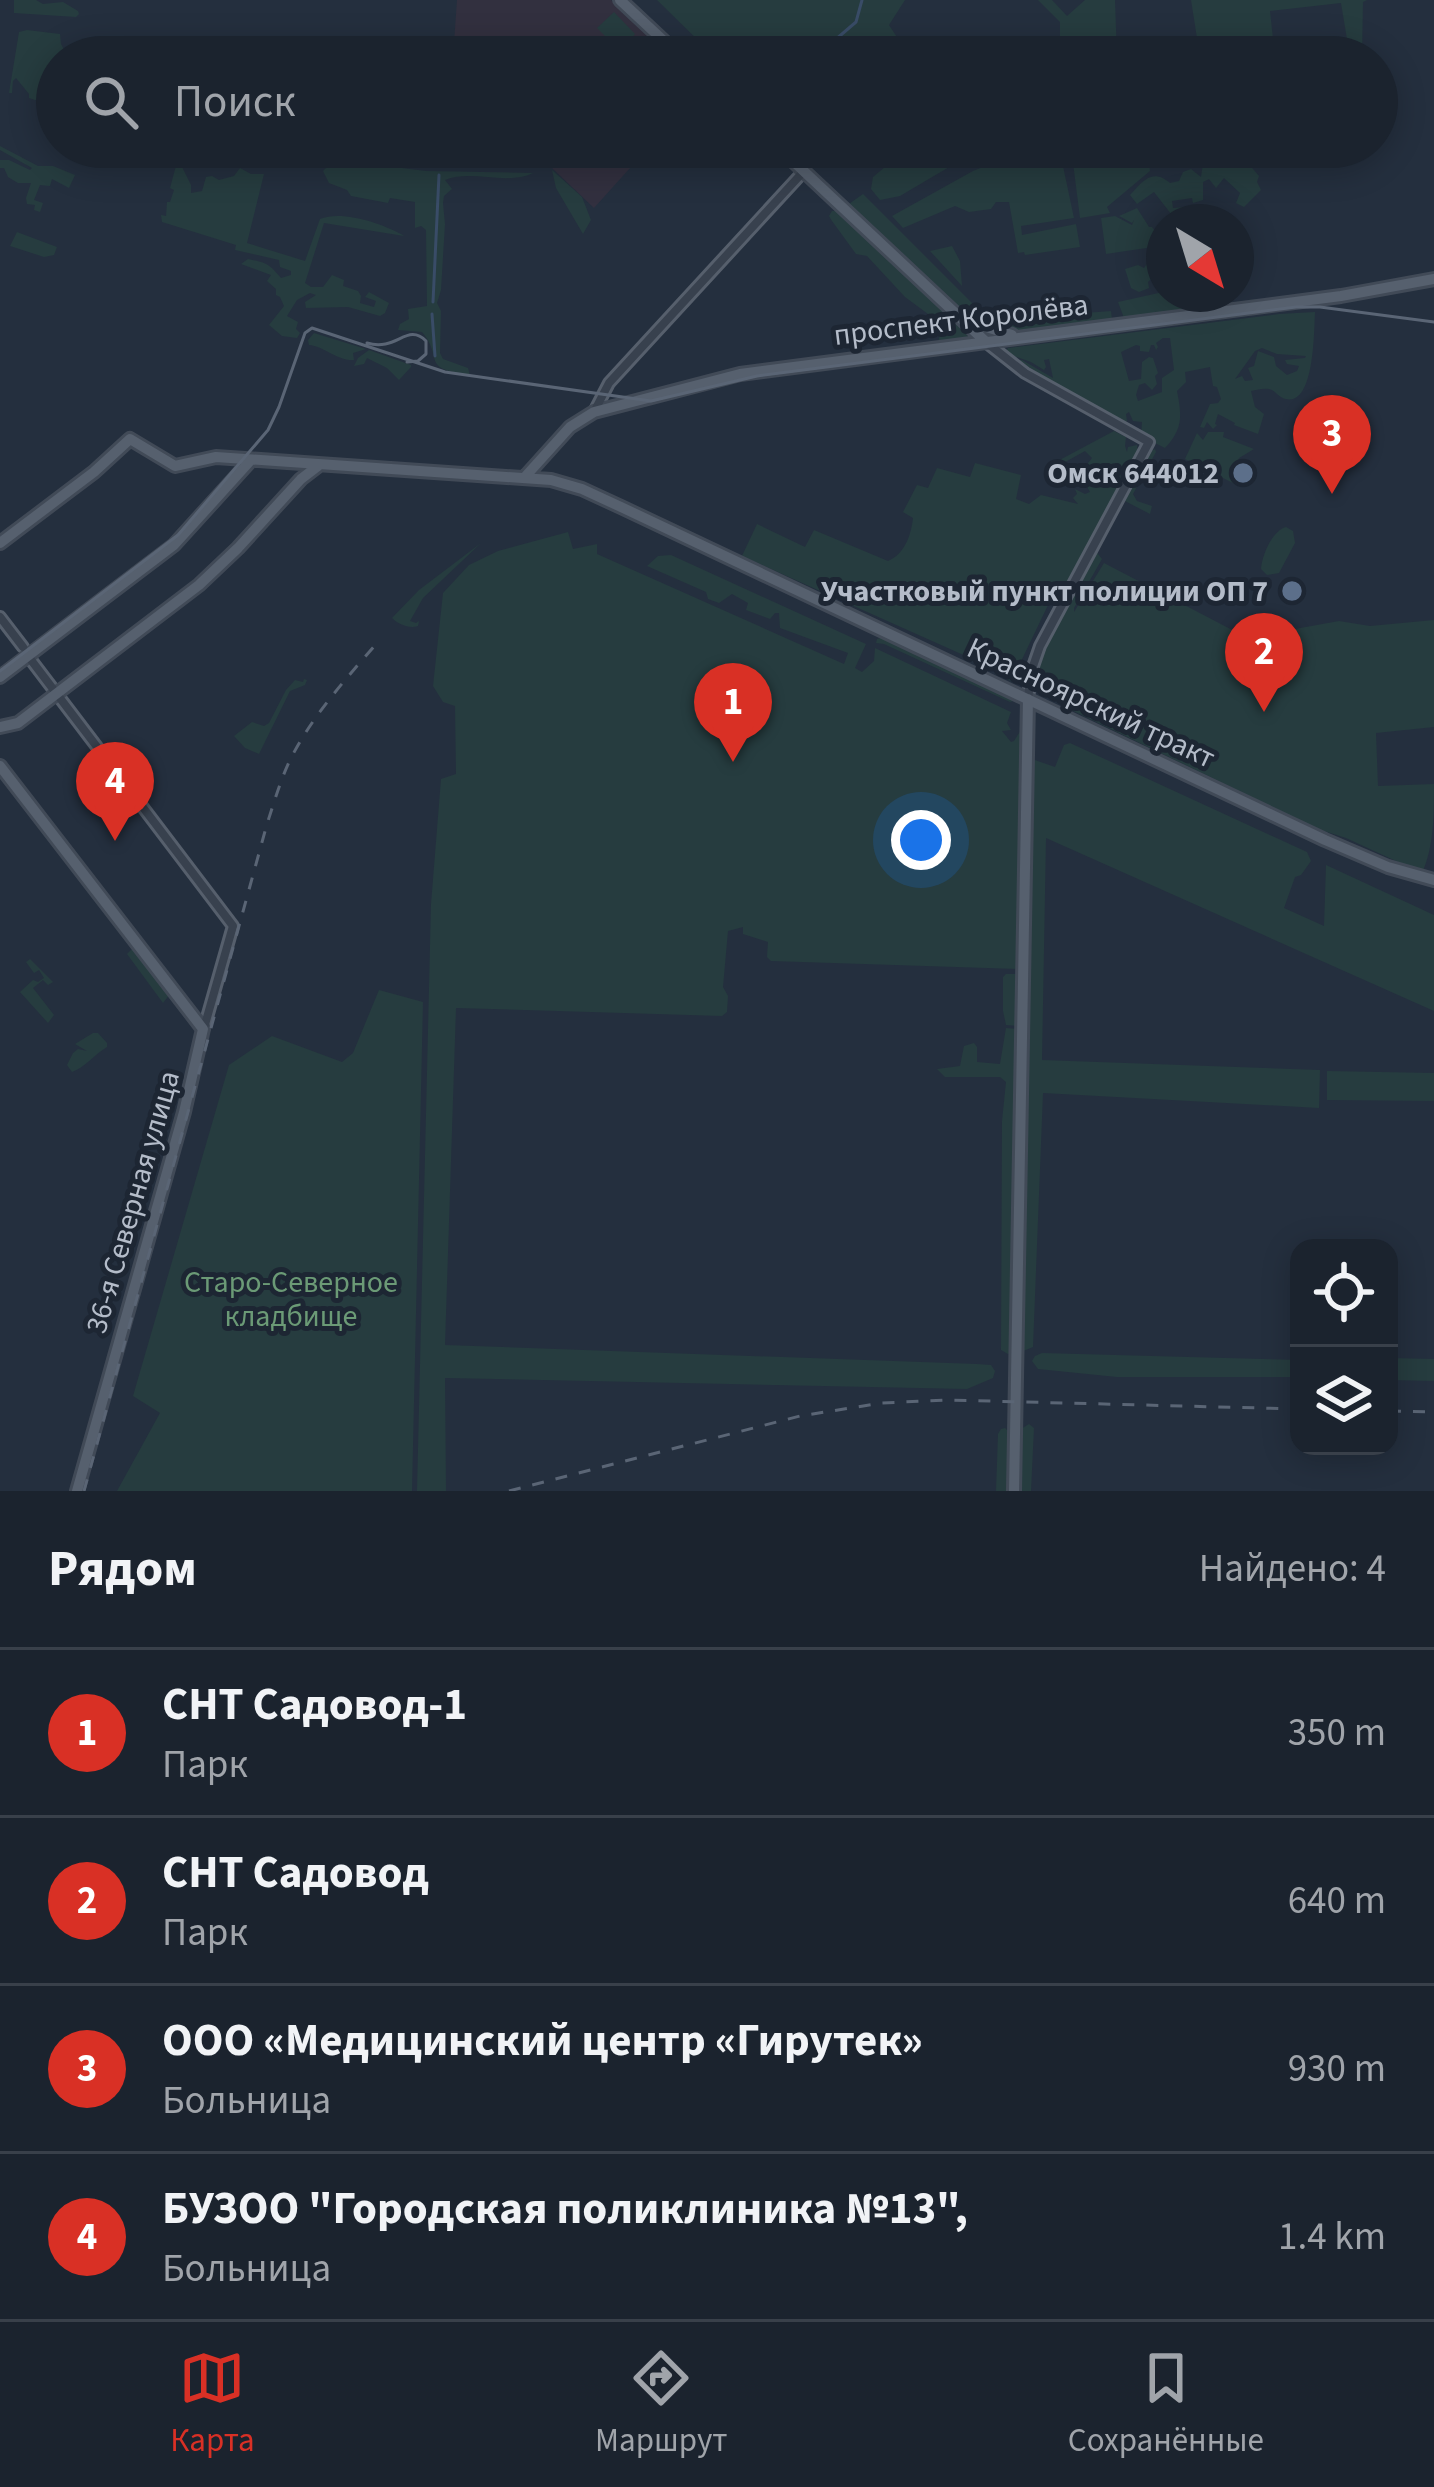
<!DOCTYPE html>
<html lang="ru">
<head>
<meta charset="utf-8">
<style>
  body { margin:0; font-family:"Source Sans 3",sans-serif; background:#242b36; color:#f1f3f6 }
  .controls { position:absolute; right:36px; bottom:36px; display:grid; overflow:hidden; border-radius:24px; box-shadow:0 6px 30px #0003 }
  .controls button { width:108px; height:108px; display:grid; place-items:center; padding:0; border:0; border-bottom:3px solid #39404a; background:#1b232e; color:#f1f3f6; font:60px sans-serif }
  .compass { position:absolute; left:1146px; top:204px; width:108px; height:108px; border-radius:50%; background:#1b232e; box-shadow:0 6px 30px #0003; rotate:142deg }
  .you { position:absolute; left:921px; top:840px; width:42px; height:42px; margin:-30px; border:9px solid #fff; border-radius:50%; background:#1a73e8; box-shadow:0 0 0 18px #1a73e833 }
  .badge { display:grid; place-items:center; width:78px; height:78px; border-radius:50%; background:#d93025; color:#fff; font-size:39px; font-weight:700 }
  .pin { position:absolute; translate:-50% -99px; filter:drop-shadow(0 3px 6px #0008) }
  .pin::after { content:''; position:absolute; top:63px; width:42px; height:36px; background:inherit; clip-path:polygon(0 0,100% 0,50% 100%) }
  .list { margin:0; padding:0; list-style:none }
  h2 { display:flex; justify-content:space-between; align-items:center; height:156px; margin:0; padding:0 48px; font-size:51px }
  h2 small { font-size:39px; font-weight:400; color:#a0a4aa }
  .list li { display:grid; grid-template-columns:78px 1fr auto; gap:36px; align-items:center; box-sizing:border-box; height:168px; padding:0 48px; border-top:3px solid #39404a }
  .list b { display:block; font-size:45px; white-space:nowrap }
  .list p { margin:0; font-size:39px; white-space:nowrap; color:#a0a4aa }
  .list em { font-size:39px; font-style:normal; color:#a0a4aa }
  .icon { flex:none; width:66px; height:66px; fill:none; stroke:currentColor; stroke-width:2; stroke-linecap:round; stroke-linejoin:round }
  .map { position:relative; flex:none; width:1434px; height:1491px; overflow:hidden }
  .search { position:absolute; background:#1b232e; box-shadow:0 6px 30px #0003; left:36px; right:36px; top:36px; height:132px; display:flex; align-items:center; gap:30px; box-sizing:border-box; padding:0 42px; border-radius:66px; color:#a0a4aa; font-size:45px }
  .sheet { height:828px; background:#1b232e }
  nav { display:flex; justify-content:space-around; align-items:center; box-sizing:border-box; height:168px; border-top:3px solid #39404a; background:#1b232e; font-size:33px; color:#a0a4aa }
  nav a { display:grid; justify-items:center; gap:6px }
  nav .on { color:#d93025 }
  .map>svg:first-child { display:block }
</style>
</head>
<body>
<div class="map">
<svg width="1434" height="1491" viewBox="0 0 1434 1491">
  <rect width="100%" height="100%" fill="#242f3e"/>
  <path fill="#32303f" d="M457 0H611L648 34 643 40 661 57H453Z
    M530 147H649L594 208Z"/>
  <path fill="#263c3f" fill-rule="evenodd" d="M14 0H36L43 4 63 2 78 11 79 14 76 17 14 13Z
    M657 0H905L889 25 910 57H841L840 55 837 57H815L803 41C794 41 788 42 784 51L786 57H715Z
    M1038 0H1052L1067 16 1085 0H1115L1117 57H1060V22Z
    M1191 0H1367L1363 2 1362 57H1350L1341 3 1270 11 1275 57H1200Z
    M614 12 635 34 623 49 629 57H614L619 50 597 28Z
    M27 30 60 34 61 44 68 57H57V107L29 98V94L16 78 13 81 12 93H9L19 32Z
    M0 146 38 166H53L75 175 69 188 52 179 50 186 40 185 34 200 43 203 40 212 34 210 35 205 27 204 26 198 31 183H18L8 177 4 168H0V160H9L30 170 32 168 0 150Z
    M350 147H391C400 156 415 149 425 157L421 163 392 158 391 164 394 167 426 171 533 173C506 186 472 169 445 180L452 189 444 196 443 203 445 224 441 290 437 303 441 311 440 353 443 359 468 368 470 375C419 368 445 360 422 332L398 330 400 324 409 319 408 309 427 306 426 230 421 226 415 228V202L390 198 388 203 351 196 347 190 329 183 323 171C332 161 346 162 350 147Z
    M909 147H983L900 196 880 200 871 189 873 177Z
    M1031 147H1059L1074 218 1021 226 1022 235 1076 224 1080 247 1025 255 1024 252 1018 253 1009 202H996L991 209 969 212 955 206 903 228 892 216 973 171Z
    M1071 147H1147L1150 171 1107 207 1110 213 1080 218Z
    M180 151 183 169 191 185V193L202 191 206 177 212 176 219 180 234 176 240 168 251 174H264L247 243 305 261 320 219C342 210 380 223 401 234L404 236 324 223 305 283 311 287H323L332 275 344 280 343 286 358 291 361 296 360 303 374 307 376 301 365 297 369 292 389 303 385 313 380 316 348 307 306 308 305 302 316 295 310 293 297 300 287 316 298 322 296 329 300 333 297 338 282 336 269 325 284 306 280 297 276 295V289L267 281 271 275 241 264 248 259C268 263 269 264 281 278L291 275V271L280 267 279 260 235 250 236 245 162 222 161 215 166 216 167 202H170L174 190 170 188Z
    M1242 156 1259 176 1257 182 1261 190 1244 207 1236 203 1240 193 1224 178 1216 188 1209 179 1203 182V200L1193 203 1192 198 1172 201 1173 208 1185 207 1188 211H1199L1202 217 1199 221 1174 222 1175 219 1154 192 1137 204 1130 195C1143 181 1152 168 1170 183L1179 181 1183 172 1191 169 1201 177 1203 163 1213 164Z
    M552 170 582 197 591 220 583 234 556 188Z
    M863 194 976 307 974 310 991 322 983 325 971 322 846 206Z
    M1137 208 1149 227H1152L1158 235 1164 232V275L1159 264 1164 255 1160 246 1106 254 1101 218 1115 216 1132 225 1134 220 1132 223 1119 216Z
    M832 211H837L856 228 971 339 938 343 941 329 928 314 905 297 867 256 856 254 832 221 829 216Z
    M17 232 57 247 54 255 44 257 10 246Z
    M952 246 960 261 962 286 930 251Z
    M1149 261 1155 275 1148 282 1149 288 1139 292 1131 288 1125 269 1138 265 1144 268Z
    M1164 288V294H1206L1208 307 1124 318 1118 302 1163 292Z
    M1111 311 1112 319 1012 332 996 326 1006 319Z
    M1315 312C1314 329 1315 406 1286 399 1279 398 1275 390 1269 389 1263 388 1257 390 1251 391L1255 407 1264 414 1258 434 1234 425 1235 423 1218 414 1215 424 1217 425 1213 429 1207 422 1204 428 1200 427 1210 404 1218 403 1221 399 1217 387 1213 386 1210 367 1185 372 1186 382 1177 391C1182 416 1183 429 1165 448L1141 436 1142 422 1133 421 1129 412 1126 414 1127 421 1119 425 1011 362 1022 360 1053 378 1049 359 1044 360 1046 367 1044 370 1031 362 1005 353 1008 348 1279 314ZM1163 338H1170L1174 370 1162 378V392L1138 401 1136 395 1139 385 1145 383 1152 390 1157 384 1155 376 1158 373 1153 358 1149 357 1142 362 1141 379 1129 381 1121 352 1136 345 1140 346V351L1149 352 1151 345H1154L1156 350 1158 347 1156 343ZM1262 348 1277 354 1306 356 1305 358 1285 360 1287 364 1299 366 1297 371 1287 375 1276 366 1274 357 1258 351 1254 366 1248 368 1253 380 1245 381 1242 376 1235 379 1255 351Z
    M314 333 366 349 353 353 354 360C337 361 324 346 309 345L308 340Z
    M369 350 411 365V367L399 380 387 368 367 358 364 364 354 366 358 358Z
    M1114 431 1126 437 1125 446 1127 452 1128 447 1137 445 1138 454 1057 606 1049 603 1014 676 1017 678 1022 674 1018 684 995 674 997 670 742 556 757 524 805 547 814 530 888 561C905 554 911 535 913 518L903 512 917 485 928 488 937 468 970 477 975 463 1021 475 1016 499 1029 504 1041 495 1078 504 1073 498 1077 494 1075 489 1085 494 1090 492 1086 485 1078 486 1075 482 1078 472 1094 470 1100 473 1102 470 1097 465 1085 467 1092 458 1085 451 1058 466 1054 463Z
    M1208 432H1224L1223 437 1254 449 1239 458 1234 475 1241 481 1239 486 1185 459 1197 433 1203 440Z
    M1155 449 1156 452 1133 494 1137 501 1152 506 1150 514 1123 500 1147 453Z
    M1286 527 1293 531 1295 543 1279 573 1267 575 1261 569C1262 555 1272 531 1286 527Z
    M568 532 573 549 597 544V554L844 664 848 653 780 628 779 613H775L770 619 746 610 748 603 732 594 719 603 708 599 706 592 647 566 658 556 671 555 866 644 855 668 862 672 874 661 875 648 1011 712 1007 723 1011 730 1002 731 1011 742 1014 741 1021 730 1024 731 1019 969 771 961 767 957 768 942 743 934V927L728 931 723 987 728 996 727 1012 722 1016 456 1008 445 1345 977 1364 991 1365 995 1371 993 1378 967 1389 445 1378 446 1491H417L431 904 441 779 456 774 455 706 443 702 433 686 443 593 469 565 498 551Z
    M481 543 423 598 410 621 416 623 419 621 418 626C409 629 398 624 392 618L419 590Z
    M1094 549 1102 559 1074 608V612L1104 563 1261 645 1267 634 1339 621 1370 626 1434 620V727L1376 733 1378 786 1434 784C1434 815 1434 847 1422 873L1346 838 1318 829 1061 705V697L1043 688 1038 681 1034 683 1032 680 1041 650Z
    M883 637 912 652 960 671 1017 700 1010 702 884 644 876 643 877 639Z
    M304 679 307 680 305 685 290 691 259 754 245 748 234 736 252 722 264 726 269 723 286 690 295 680 303 682Z
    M1070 743 1307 852 1311 861 1301 875 1295 877 1284 908 1324 926 1326 865 1434 915V1011L1046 838 1042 1060 1320 1070 1319 1108 1043 1093 1033 1347 1021 1352 1029 758 1055 767 1064 745Z
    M131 950H136L170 994 163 1003 127 954Z
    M30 959 53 982 48 985 43 980 33 988 54 1015 48 1023 20 992 33 980 38 982 44 978 39 970 34 973 26 962Z
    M1006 974H1019V1026L1006 1025 1003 1011V977Z
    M379 990 423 1002 412 1491H117L160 1413 133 1396 229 1065 272 1036 342 1062 353 1053Z
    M1006 1028 1019 1029 1013 1352 1008 1354 1001 1350 1002 1121 1006 1082 1000 1077H945L937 1069 960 1066 964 1046 974 1043 977 1047V1062L1000 1064Z
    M93 1033H98L107 1043V1047C95 1054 84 1068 72 1072L67 1065 73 1053 78 1049 87 1051 75 1044Z
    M1327 1071 1434 1073V1101L1327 1100Z
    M1042 1353 1299 1360V1377H1117L1038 1369 1032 1361 1035 1356Z
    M1389 1358 1434 1359V1381L1389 1380Z
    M1029 1424 1034 1428 1031 1491H1019L1021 1429Z
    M1005 1428 1010 1433 1008 1491H996L998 1434 1001 1429Z"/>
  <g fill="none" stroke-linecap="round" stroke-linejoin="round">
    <path stroke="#394c67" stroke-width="3" d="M827 57 835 40 856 22 862 0
      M436 147 438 166
      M433 302 439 175
      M432 314 435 356"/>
    <defs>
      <path id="minor" d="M987 343 1025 373 1149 442 1040 646 1031 672 1028 699
        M595 410 609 383 804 171
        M0 617 23 647
        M28 656 233 926 204 1028"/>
      <path id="major" d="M620 0 681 57
        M778 147 986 342
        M967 321 1012 335
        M524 478 570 427 594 412 740 374 1341 296 1434 279
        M0 543 94 472 130 439 175 466 216 457 551 480 582 489 621 507 1325 840 1388 867 1434 880
        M0 677 174 545 251 460
        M0 727 18 723 199 585 238 548 301 479 318 466
        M0 766 203 1029 184 1112 77 1491
        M1014 1491 1028 699"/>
    </defs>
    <use href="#minor" stroke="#565f6c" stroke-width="14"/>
    <use href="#major" stroke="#414a57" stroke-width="16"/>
    <use href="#minor" stroke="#38414e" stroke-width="8"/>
    <use href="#major" stroke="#56606e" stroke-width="10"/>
    <path stroke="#5a6575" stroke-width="3" d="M367 343C397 352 407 322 426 341V354L418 361 407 362
      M0 671 178 535 268 430 279 407 305 333 312 328 445 372 651 401 757 376 1296 307H1320L1434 322"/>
    <path stroke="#5a6575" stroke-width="3" stroke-dasharray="12 12" stroke-linecap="butt" d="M1389 1411 1434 1412
      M84 1491 267 824C274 803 280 781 290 760 312 716 345 680 377 643
      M509 1491 800 1416 882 1403 947 1400 1299 1409"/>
  </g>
  <g fill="#5c6f8a" stroke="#1d2633" stroke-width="4.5">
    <circle cx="1243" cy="473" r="12"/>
    <circle cx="1292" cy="591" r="12"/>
  </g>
  <g text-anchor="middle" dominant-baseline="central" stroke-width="10" stroke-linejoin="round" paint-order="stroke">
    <g font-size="30" fill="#b4bcc9" stroke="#1d2633">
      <text transform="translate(961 320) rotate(-7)">проспект Королёва</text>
      <text transform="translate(1091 703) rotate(25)">Красноярский тракт</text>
      <text transform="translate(133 1202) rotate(-74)">36-я Северная улица</text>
    </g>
    <g font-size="30" font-weight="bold" fill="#b4bcc9" stroke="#1d2633" text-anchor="end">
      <text x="1219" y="473">Омск 644012</text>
      <text x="1268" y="591">Участковый пункт полиции ОП 7</text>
    </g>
    <g font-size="30" fill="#6b9a76" stroke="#1d2633">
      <text x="291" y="1282">Старо-Северное<tspan x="291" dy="34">кладбище</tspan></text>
    </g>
  </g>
</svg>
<div class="controls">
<button><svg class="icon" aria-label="locate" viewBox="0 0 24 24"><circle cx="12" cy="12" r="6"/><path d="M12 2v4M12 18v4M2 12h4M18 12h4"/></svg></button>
<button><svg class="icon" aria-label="layers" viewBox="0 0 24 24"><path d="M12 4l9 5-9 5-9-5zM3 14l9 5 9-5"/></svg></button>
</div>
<svg class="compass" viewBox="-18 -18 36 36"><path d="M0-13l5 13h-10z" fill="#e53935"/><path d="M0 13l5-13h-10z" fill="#a0a4aa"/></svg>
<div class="you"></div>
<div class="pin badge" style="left:733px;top:762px">1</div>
<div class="pin badge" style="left:1264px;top:712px">2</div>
<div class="pin badge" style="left:1332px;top:494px">3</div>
<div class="pin badge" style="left:115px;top:841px">4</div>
<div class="search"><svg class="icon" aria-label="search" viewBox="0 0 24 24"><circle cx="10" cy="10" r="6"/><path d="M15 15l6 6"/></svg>Поиск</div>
</div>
<section class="sheet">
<h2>Рядом<small>Найдено: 4</small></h2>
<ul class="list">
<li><span class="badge">1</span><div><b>СНТ Садовод-1</b><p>Парк</p></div><em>350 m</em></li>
<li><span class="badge">2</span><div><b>СНТ Садовод</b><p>Парк</p></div><em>640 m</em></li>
<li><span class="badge">3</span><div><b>ООО «Медицинский центр «Гирутек»</b><p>Больница</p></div><em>930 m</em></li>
<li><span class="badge">4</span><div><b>БУЗОО &quot;Городская поликлиника №13&quot;,</b><p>Больница</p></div><em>1.4 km</em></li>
</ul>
</section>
<nav>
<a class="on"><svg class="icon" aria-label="map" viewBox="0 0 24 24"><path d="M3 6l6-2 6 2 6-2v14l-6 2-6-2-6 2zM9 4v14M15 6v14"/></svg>Карта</a>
<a><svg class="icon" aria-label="directions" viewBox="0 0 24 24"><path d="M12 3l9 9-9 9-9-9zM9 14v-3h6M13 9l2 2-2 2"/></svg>Маршрут</a>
<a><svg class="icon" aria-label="saved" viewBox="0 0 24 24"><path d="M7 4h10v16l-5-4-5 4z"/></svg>Сохранённые</a>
</nav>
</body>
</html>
